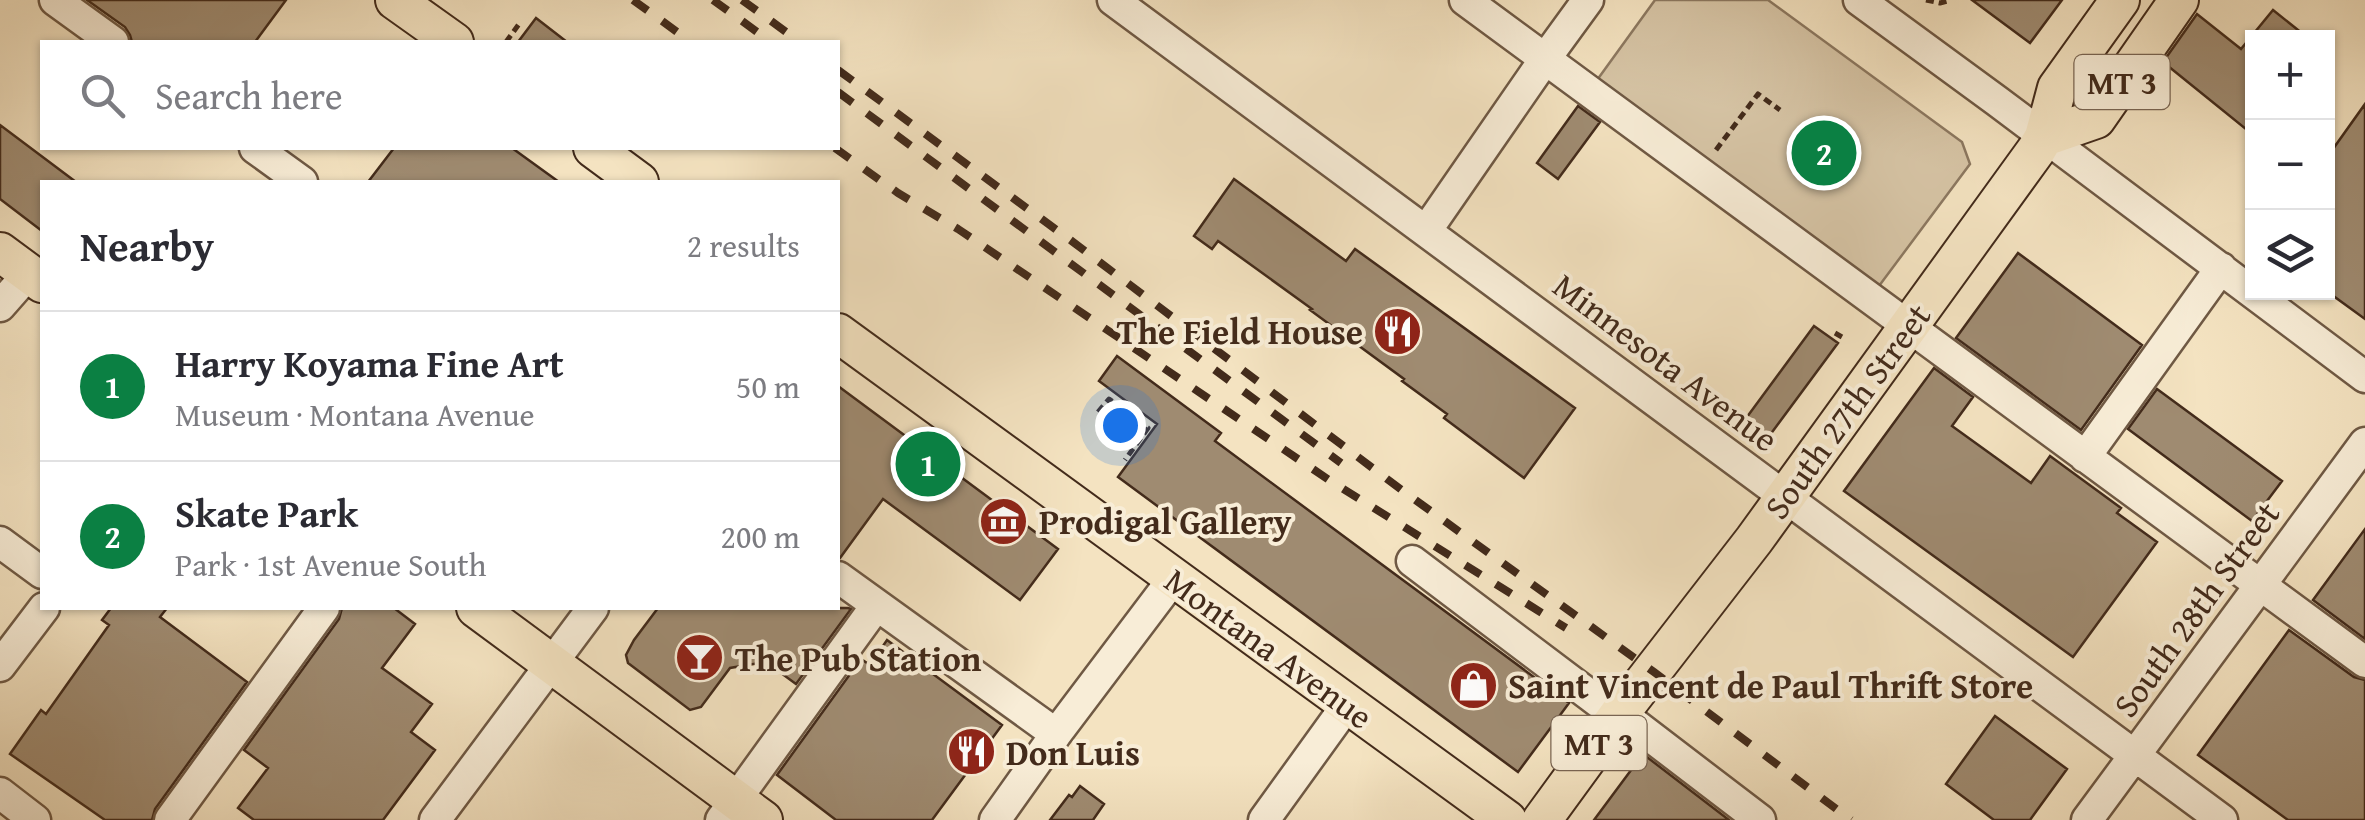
<!DOCTYPE html>
<html lang="en">
<head>
<meta charset="utf-8">
<style>
  body { margin:0; font-family:"Gentium Book Plus",serif; background:#f7f7f7; color:#2b2b33 }
  .controls { position:absolute; right:30px; top:30px; display:grid; overflow:hidden; border-radius:0px; box-shadow:0 2px 8px #0004 }
  .controls button { width:90px; height:90px; display:grid; place-items:center; padding:0; border:0; border-bottom:2px solid #e1e1e2; background:#fff; color:#2b2b33; font:50px sans-serif }
  .you { position:absolute; left:1120px; top:425px; width:35px; height:35px; margin:-25px; border:8px solid #fff; border-radius:50%; background:#1a73e8; box-shadow:0 0 0 15px #1a73e833 }
  .badge { display:grid; place-items:center; width:65px; height:65px; border-radius:50%; background:#0b8043; color:#fff; font-size:32px; font-weight:700 }
  .pin { position:absolute; translate:-50% -50%; border:5px solid #fff; box-shadow:0 2px 10px #0006 }
  .list { margin:0; padding:0; list-style:none }
  h2 { display:flex; justify-content:space-between; align-items:center; height:130px; margin:0; padding:0 40px; font-size:42px }
  h2 small { font-size:32px; font-weight:400; color:#7c7c81 }
  .list li { display:grid; grid-template-columns:65px 1fr auto; gap:30px; align-items:center; box-sizing:border-box; height:150px; padding:0 40px; border-top:2px solid #e1e1e2 }
  .list b { display:block; font-size:38px; white-space:nowrap }
  .list p { margin:0; font-size:32px; white-space:nowrap; color:#7c7c81 }
  .list em { font-size:32px; font-style:normal; color:#7c7c81 }
  .icon { flex:none; width:55px; height:55px; fill:none; stroke:currentColor; stroke-width:2; stroke-linecap:round; stroke-linejoin:round }
  .map { position:relative; flex:none; width:2365px; height:820px; overflow:hidden }
  .search { position:absolute; background:#fff; box-shadow:0 2px 8px #0004; left:40px; top:40px; width:800px; height:110px; display:flex; align-items:center; gap:25px; box-sizing:border-box; padding:0 35px; border-radius:0px; color:#7c7c81; font-size:38px }
  .panel { position:absolute; background:#fff; box-shadow:0 2px 8px #0004; left:40px; top:180px; width:800px; height:430px; border-radius:0px }
  .map>svg:first-child { display:block }
</style>
</head>
<body>
<div class="map">
<svg width="2365" height="820" viewBox="0 0 2365 820">
  <rect width="100%" height="100%" fill="#f4e3c1"/>
  <filter id="stains"><feTurbulence type="fractalNoise" baseFrequency=".002" numOctaves="4"/><feColorMatrix values="0 0 0 0 .2 0 0 0 0 .09 0 0 0 0 .02 0 0 0 .5 -.17"/></filter>
  <radialGradient id="worn" r=".72"><stop offset=".6" stop-color="#630" stop-opacity="0"/><stop offset="1" stop-color="#630" stop-opacity=".3"/></radialGradient>
  <path fill="#d6c4a5" stroke="#8c7860" stroke-width="2.5" d="M1655 0H1768L1962 142 1970 164 1873 294 1592 87Z"/>
  <path fill="#9f8b71" stroke="#432b1b" stroke-width="2.5" d="M87 0H286L255 42H132L130 35 125 27Z
    M1972 0H2062L2030 43Z
    M2273 10 2308 38H2252V134L2163 62 2197 14 2241 49Z
    M536 18 567 42H518Z
    M2365 104V319L2328 292V156Z
    M1578 106 1600 122 1558 179 1537 163Z
    M0 125 76 182H42V231L0 199Z
    M394 148H512L559 182H368Z
    M1234 179 1346 261 1355 249 1575 408 1524 478 1444 418 1447 414 1402 381 1404 379 1310 310 1312 309 1218 241 1212 249 1194 236Z
    M2018 253 2142 345 2081 430 1956 338Z
    M1814 326 1838 343 1767 439 1744 421Z
    M1117 356 1221 433 1215 441 1569 703 1518 772 1118 477 1157 424 1099 381Z
    M1934 368 1973 397 1952 426 2031 483 2050 456 2121 508 2117 513 2157 542 2073 657 1844 491Z
    M838 386 1058 549 1020 600 883 499 840 558 838 559Z
    M2157 389 2282 481 2252 521 2128 429Z
    M2365 529V639L2313 600Z
    M111 608H167L160 617 247 682 155 809 152 820H105L10 754 41 710 46 714 109 625 102 620Z
    M342 608H394L415 624 382 668 432 704 411 732 435 750 383 820H254L238 808 268 768 244 750 339 619Z
    M658 608H848L851 609 796 684 766 662 730 668 701 707 690 710 628 663 626 655 634 640Z
    M2289 630 2354 677 2365 680V820H2288L2198 755Z
    M887 640 1002 725 932 820H836L777 775 861 659 870 665Z
    M1995 716 2067 769 2030 820H1994L1946 784Z
    M1643 754 1729 820H1594Z
    M1080 786 1104 804 1093 820H1050L1069 795 1072 797Z"/>
  <g fill="none" stroke-linecap="round" stroke-linejoin="round">
    <defs>
      <path id="minor" d="M55 0 113 42
        M1113 0 2222 820
        M1465 0 2365 662
        M1859 0 1997 101 2365 377
        M255 148 302 182
        M1426 231 1545 59 1588 0
        M0 306 29 273
        M2085 457 2221 268
        M0 542 42 573
        M1412 561 1604 706 1616 719
        M838 577 1056 734
        M0 666 44 608
        M1620 713 1760 820
        M0 793 35 820
        M170 820 324 608
        M435 820 593 608
        M721 820 876 606
        M995 820 1056 734 1173 579
        M1264 820 1347 705
        M2087 820 2365 443"/>
      <path id="major" d="M395 0 454 42
        M2044 137 2096 119 2179 0
        M593 148 639 182
        M0 252 42 283
        M838 333 1507 820
        M476 608 763 820
        M1542 820 1620 713 1754 540 2037 149 2044 137 2057 88 2120 0"/>
    </defs>
    <use href="#minor" stroke="#6f5944" stroke-width="35"/>
    <use href="#major" stroke="#432b1b" stroke-width="42"/>
    <path stroke="#432b1b" stroke-width="5" stroke-dasharray="8 5" stroke-linecap="butt" d="M1926 0 1940 3 1951 0
      M506 42 519 24
      M1716 150 1758 94 1780 110
      M1835 333 1842 337
      M1098 412 1109 399 1148 428 1125 460
      M1107 419 1116 404"/>
    <use href="#minor" stroke="#f8edd7" stroke-width="30"/>
    <use href="#major" stroke="#f4e3c1" stroke-width="38"/>
    <path stroke="#432b1b" stroke-width="8" stroke-dasharray="18 18" stroke-linecap="butt" d="M633 0 691 42
      M713 0 771 42
      M742 0 800 42
      M838 70 1073 242 1407 494 1654 672 1851 820
      M838 92 1341 463
      M835 148 898 193 958 229 1329 480 1566 628"/>
  </g>
  <defs>
    <symbol id="restaurant-disc" viewBox="-11 -11 22 22"><circle r="9.5" fill="#8f2418" stroke="#f8edd7"/><path d="M-5-6h1v4h1v-4h1v4h1v-4h1v5L-1.5 .5V6h-2V.5L-5-1ZM5-6V6H3V1.5H1.5Q1.5-4 5-6Z" fill="#fff"/></symbol>
    <symbol id="museum-disc" viewBox="-11 -11 22 22"><circle r="9.5" fill="#8f2418" stroke="#f8edd7"/><path d="M0-6L6-3V-2H-6V-3ZM-5-1h2V3h-2ZM-1-1h2V3h-2ZM3-1h2V3H3ZM-6 4H6V6H-6Z" fill="#fff"/></symbol>
    <symbol id="bar-disc" viewBox="-11 -11 22 22"><circle r="9.5" fill="#8f2418" stroke="#f8edd7"/><path d="M-6-5H6L.8 .8V4.5H3.5V6h-7V4.5H-.8V.8Z" fill="#fff"/></symbol>
    <symbol id="shop-disc" viewBox="-11 -11 22 22"><circle r="9.5" fill="#8f2418" stroke="#f8edd7"/><path d="M-5-2.5h2.3a2.7 3.5 0 0 1 5.4 0H5L5.5 6h-11ZM-1.5-2.5h3a1.5 2.3 0 0 0-3 0Z" fill="#fff"/></symbol>
  </defs>
  <g fill-rule="evenodd">
    <use href="#restaurant-disc" x="1370" y="304" width="55" height="55"/>
    <use href="#museum-disc" x="976" y="494" width="55" height="55"/>
    <use href="#bar-disc" x="672" y="630" width="55" height="55"/>
    <use href="#shop-disc" x="1446" y="658" width="55" height="55"/>
    <use href="#restaurant-disc" x="944" y="724" width="55" height="55"/>
  </g>
  <g text-anchor="middle" dominant-baseline="central" stroke-width="8" stroke-linejoin="round" paint-order="stroke">
    <g fill="#f8edd7" stroke="#796553" stroke-width="2.5">
      <rect x="2074.5" y="55" width="95" height="54" rx="8"/>
      <rect x="1551.5" y="716" width="95" height="54" rx="8"/>
    </g>
    <g font-size="32" font-weight="bold" fill="#432b1b">
      <text x="2122" y="82">MT 3</text>
      <text x="1599" y="743">MT 3</text>
    </g>
    <g font-size="35" font-weight="bold" fill="#432b1b" stroke="#f8edd7" text-anchor="start">
      <text x="1363" y="331" text-anchor="end">The Field House</text>
      <text x="1039" y="521">Prodigal Gallery</text>
      <text x="735" y="658">The Pub Station</text>
      <text x="1508" y="685">Saint Vincent de Paul Thrift Store</text>
      <text x="1006" y="752">Don Luis</text>
    </g>
    <g font-size="35" fill="#432b1b" stroke="#f8edd7">
      <text transform="translate(1666 362) rotate(37)">Minnesota Avenue</text>
      <text transform="translate(1847 411) rotate(-54)">South 27th Street</text>
      <text transform="translate(2196 609) rotate(-54)">South 28th Street</text>
      <text transform="translate(1269 648) rotate(36)">Montana Avenue</text>
    </g>
  </g>
  <rect width="100%" height="100%" filter="url(#stains)"/>
  <rect width="100%" height="100%" fill="url(#worn)"/>
</svg>
<div class="controls">
<button>+</button>
<button>−</button>
<button><svg class="icon" aria-label="layers" viewBox="0 0 24 24"><path d="M12 4l9 5-9 5-9-5zM3 14l9 5 9-5"/></svg></button>
</div>
<div class="you"></div>
<div class="pin badge" style="left:928px;top:464px">1</div>
<div class="pin badge" style="left:1824px;top:153px">2</div>
<div class="search"><svg class="icon" aria-label="search" viewBox="0 0 24 24"><circle cx="10" cy="10" r="6"/><path d="M15 15l6 6"/></svg>Search here</div>
<section class="panel">
<h2>Nearby<small>2 results</small></h2>
<ul class="list">
<li><span class="badge">1</span><div><b>Harry Koyama Fine Art</b><p>Museum · Montana Avenue</p></div><em>50 m</em></li>
<li><span class="badge">2</span><div><b>Skate Park</b><p>Park · 1st Avenue South</p></div><em>200 m</em></li>
</ul>
</section>
</div>
</body>
</html>
